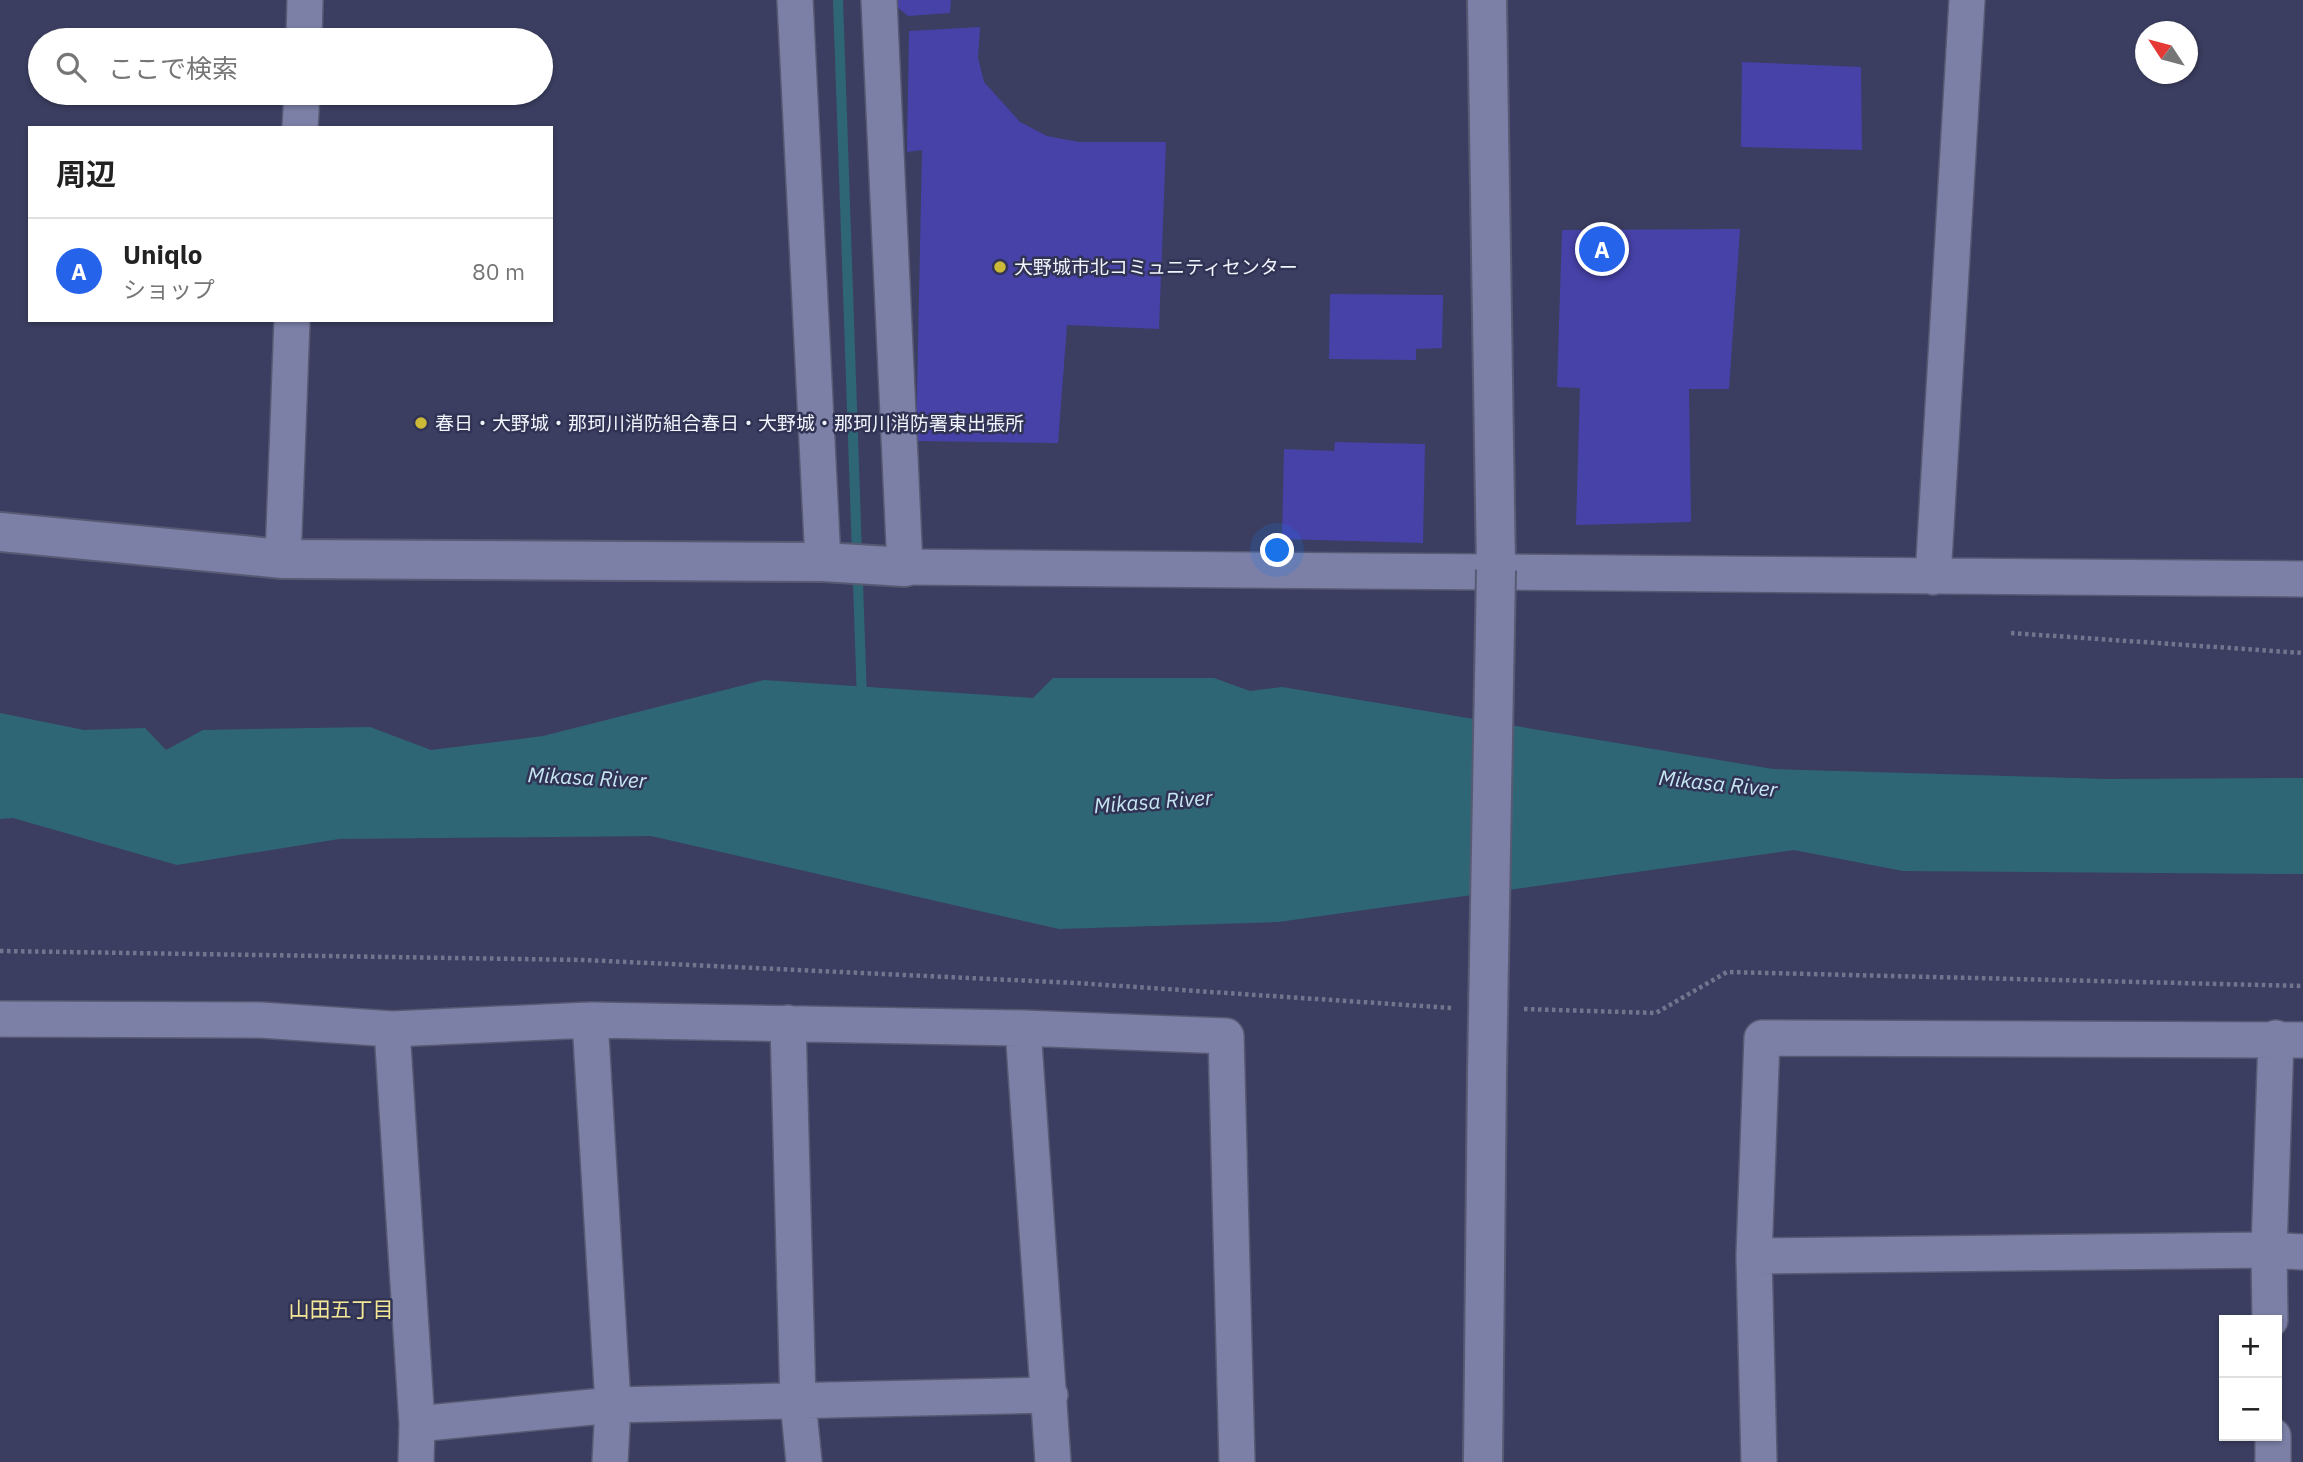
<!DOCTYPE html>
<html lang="ja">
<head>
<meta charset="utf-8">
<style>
  body { margin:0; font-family:"IBM Plex Sans","Noto Sans JP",sans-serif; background:#f6f6f6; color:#222 }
  .controls { position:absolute; right:21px; bottom:21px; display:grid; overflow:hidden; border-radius:0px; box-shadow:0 2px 5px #0004 }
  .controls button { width:63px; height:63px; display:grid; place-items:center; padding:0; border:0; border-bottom:2px solid #e0e0e0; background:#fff; color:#222; font:35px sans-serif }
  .compass { position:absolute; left:2135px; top:21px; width:63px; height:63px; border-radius:50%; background:#fff; box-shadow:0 2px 5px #0004; rotate:306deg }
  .you { position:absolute; left:1278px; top:551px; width:24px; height:24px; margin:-18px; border:5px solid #fff; border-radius:50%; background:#1a73e8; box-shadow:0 0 0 10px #1a73e833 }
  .badge { display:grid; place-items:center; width:46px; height:46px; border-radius:50%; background:#2563eb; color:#fff; font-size:23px; font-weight:700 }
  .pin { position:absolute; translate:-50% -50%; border:4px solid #fff; box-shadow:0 2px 7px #0006 }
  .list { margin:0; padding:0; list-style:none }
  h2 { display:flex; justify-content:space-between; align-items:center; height:91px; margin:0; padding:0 28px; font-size:30px }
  h2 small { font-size:23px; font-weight:400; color:#767676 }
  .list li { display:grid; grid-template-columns:46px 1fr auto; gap:21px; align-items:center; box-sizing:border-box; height:105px; padding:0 28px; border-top:2px solid #e0e0e0 }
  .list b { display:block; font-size:26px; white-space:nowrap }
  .list p { margin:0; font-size:23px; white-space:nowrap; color:#767676 }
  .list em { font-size:23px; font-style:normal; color:#767676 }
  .icon { flex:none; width:38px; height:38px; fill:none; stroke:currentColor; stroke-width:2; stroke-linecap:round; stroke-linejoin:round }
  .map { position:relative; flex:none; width:2303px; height:1462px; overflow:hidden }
  .search { position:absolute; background:#fff; box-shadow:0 2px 5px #0004; left:28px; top:28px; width:525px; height:77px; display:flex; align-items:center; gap:18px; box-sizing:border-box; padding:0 24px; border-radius:38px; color:#767676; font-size:26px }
  .panel { position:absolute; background:#fff; box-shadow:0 2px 5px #0004; left:28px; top:126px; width:525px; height:196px; border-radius:0px }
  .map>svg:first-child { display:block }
</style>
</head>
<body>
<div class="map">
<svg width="2303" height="1462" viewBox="0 0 2303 1462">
  <rect width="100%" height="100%" fill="#3b3e60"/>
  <path fill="#2f6676" d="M1053 678H1214L1250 691 1282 687 1773 769 2107 779 2303 778V874L1903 871 1794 850 1278 922 1059 929 651 836 339 839 177 865 13 818 0 819V713L84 730 145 728 166 750 203 730 370 727 431 750 543 736 764 680 1033 698Z"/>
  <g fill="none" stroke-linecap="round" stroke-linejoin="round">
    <path stroke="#2f6676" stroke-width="10" d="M838 0 862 700"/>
  </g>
  <path fill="#4742a8" d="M889 0H951L950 13 908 16Z
    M980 27 978 58 984 82 1020 122 1047 136 1079 142H1166L1159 329 1067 325 1058 443 916 441 922 150 907 152 909 31Z
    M1742 62 1861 67 1862 150 1741 147Z
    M1740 229 1729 389H1689L1691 522 1576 525 1580 388 1557 387 1562 230Z
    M1330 294 1443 295 1442 348 1416 349V360L1329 359Z
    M1335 442 1425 444 1423 543 1282 539 1284 449 1334 451Z"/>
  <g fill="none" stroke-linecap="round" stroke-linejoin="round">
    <defs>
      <path id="street" d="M795 0 823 562
        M879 0 905 567 2303 579
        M304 40 305 0
        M300 128 302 93
        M283 559 292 320
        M1933 577 1967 0
        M0 1019 260 1020 392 1029 590 1020 1023 1028 1226 1036 1237 1462
        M590 1020 613 1405 610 1462
        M788 1023 798 1402 804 1462
        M1023 1028 1053 1462
        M392 1029 417 1424 416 1462
        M1754 1256 2269 1250 2303 1252
        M2270 1320 2269 1250 2276 1038
        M417 1424 613 1405 1050 1395
        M2273 1436V1462
        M1759 1462 1754 1256 1762 1038 2303 1040"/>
      <path id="secondary" d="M1487 0 1496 570
        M0 532 283 559 823 562 905 567
        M1483 1462 1487 1072"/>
    </defs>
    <use href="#street" stroke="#585a74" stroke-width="38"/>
    <use href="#secondary" stroke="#585a74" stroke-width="42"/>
    <path stroke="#73758f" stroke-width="4.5" stroke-dasharray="3.5 3.5" stroke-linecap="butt" d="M2011 633 2303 653
      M0 951 584 960 1076 983 1452 1008
      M1524 1009 1656 1013 1727 972 2303 986"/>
    <use href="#street" stroke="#7c80a7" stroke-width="35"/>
    <use href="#secondary" stroke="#7c80a7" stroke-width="38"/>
    <defs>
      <path id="secondary-bridge" d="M1487 1072 1496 570"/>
    </defs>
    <use href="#secondary-bridge" stroke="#585a74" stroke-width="42" stroke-linecap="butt"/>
    <use href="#secondary-bridge" stroke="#7c80a7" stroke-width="38"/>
  </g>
  <g fill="#cdb938" stroke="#313355" stroke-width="2.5">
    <circle cx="1000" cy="267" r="7"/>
    <circle cx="421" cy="423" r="7"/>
  </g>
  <g text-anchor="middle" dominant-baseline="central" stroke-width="5" stroke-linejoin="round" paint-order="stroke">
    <g font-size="19" fill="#f1f3fb" stroke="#313355" text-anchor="start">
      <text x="1014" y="267">大野城市北コミュニティセンター</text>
      <text x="435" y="423">春日・大野城・那珂川消防組合春日・大野城・那珂川消防署東出張所</text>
    </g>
    <g font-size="21" font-style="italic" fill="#c6e7f2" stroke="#313355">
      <text transform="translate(587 777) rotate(3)">Mikasa River</text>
      <text transform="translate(1718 783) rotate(6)">Mikasa River</text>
      <text transform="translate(1153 801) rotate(-4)">Mikasa River</text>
    </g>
    <g font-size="21" fill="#f3e697" stroke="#313355">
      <text x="341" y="1309">山田五丁目</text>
    </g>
  </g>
</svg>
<div class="controls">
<button>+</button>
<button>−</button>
</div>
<svg class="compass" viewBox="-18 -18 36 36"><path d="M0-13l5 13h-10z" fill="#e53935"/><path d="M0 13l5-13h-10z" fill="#767676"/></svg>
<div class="you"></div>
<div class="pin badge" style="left:1602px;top:249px">A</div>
<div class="search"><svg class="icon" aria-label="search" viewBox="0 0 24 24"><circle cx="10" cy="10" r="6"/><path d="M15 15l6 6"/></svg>ここで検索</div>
<section class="panel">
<h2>周辺<small></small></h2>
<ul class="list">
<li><span class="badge">A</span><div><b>Uniqlo</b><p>ショップ</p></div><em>80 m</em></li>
</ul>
</section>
</div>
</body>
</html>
